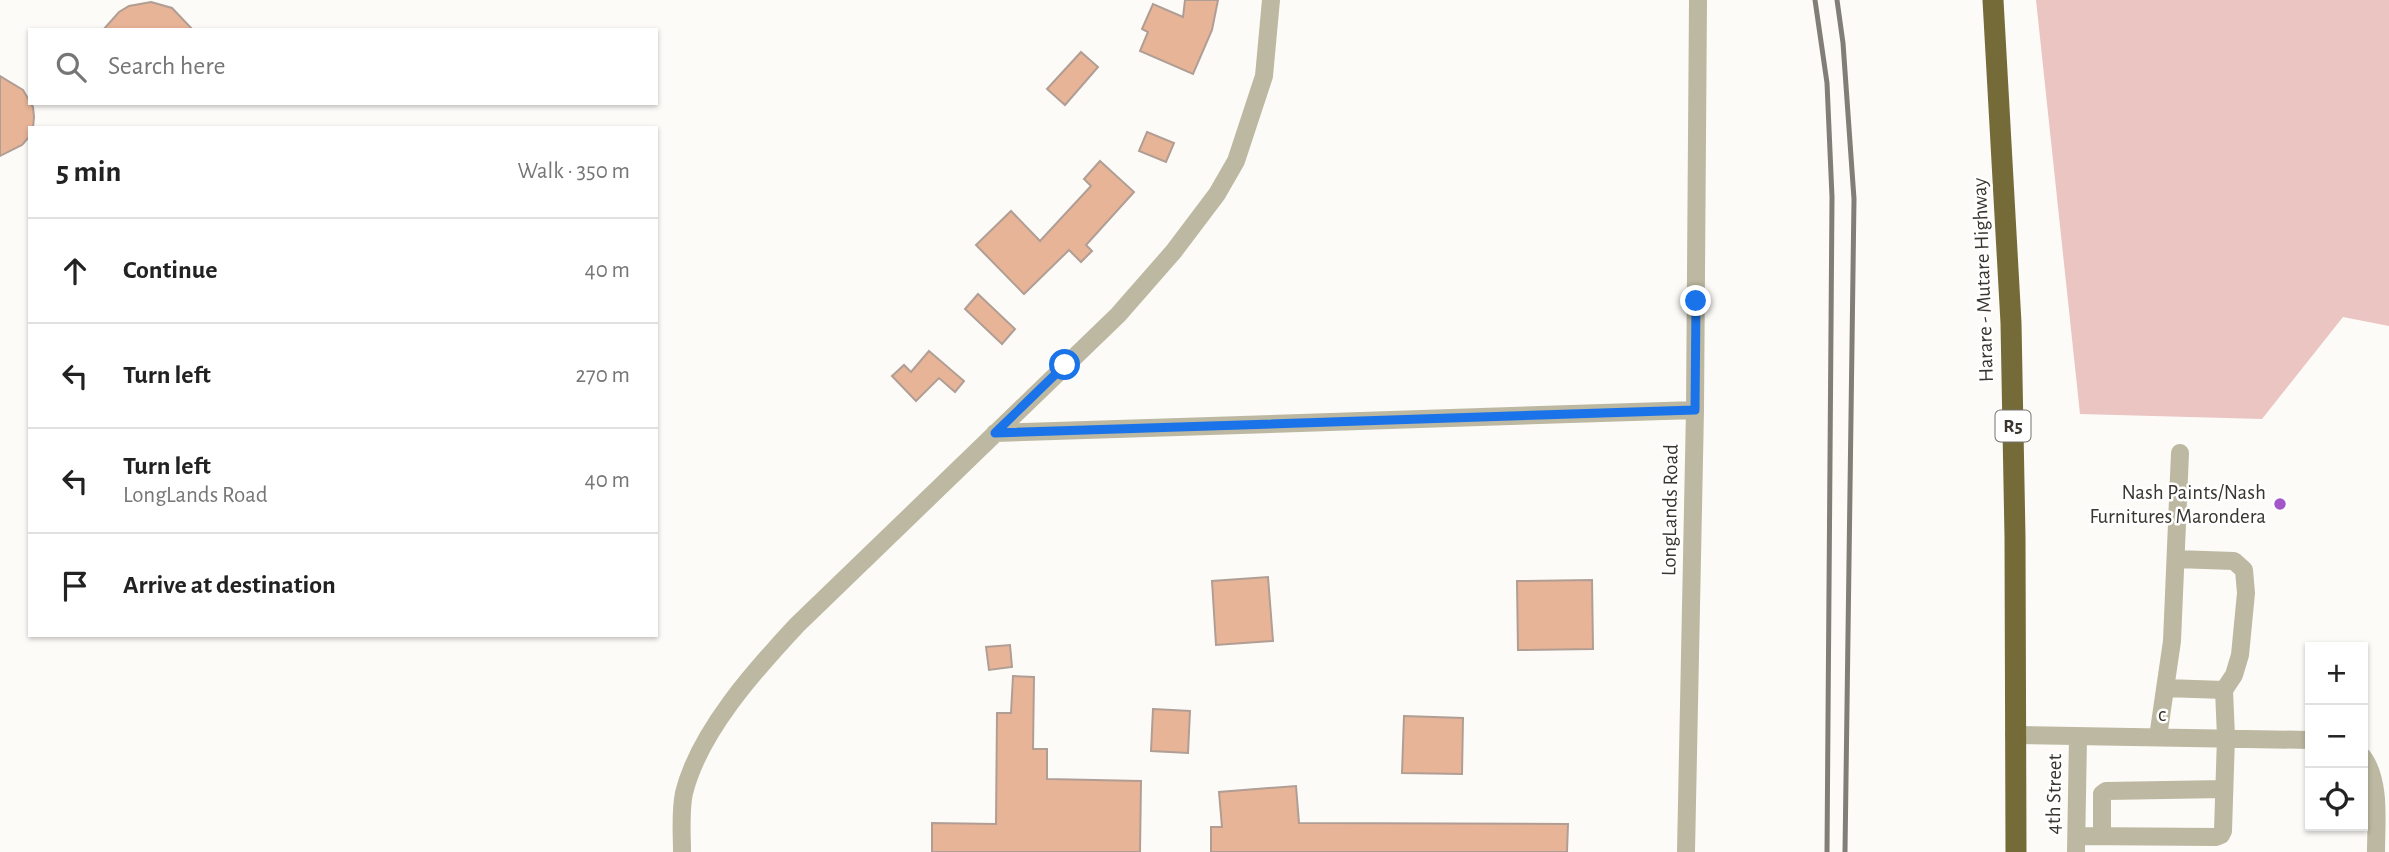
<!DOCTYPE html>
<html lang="en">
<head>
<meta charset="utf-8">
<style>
  body { margin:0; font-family:"Alegreya Sans",sans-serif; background:#f2f2f2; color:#222 }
  .controls { position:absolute; right:21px; bottom:21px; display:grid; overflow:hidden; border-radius:0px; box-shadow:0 2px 5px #0004 }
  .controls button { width:63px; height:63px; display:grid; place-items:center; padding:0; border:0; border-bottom:2px solid #e0e0e0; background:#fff; color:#222; font:35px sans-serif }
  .stop { position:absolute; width:21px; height:21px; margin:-16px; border:5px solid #1a73e8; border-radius:50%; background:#fff }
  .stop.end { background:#1a73e8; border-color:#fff; box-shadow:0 2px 7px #0008 }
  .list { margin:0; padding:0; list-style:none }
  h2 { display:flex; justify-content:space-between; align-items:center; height:91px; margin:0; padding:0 28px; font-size:30px }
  h2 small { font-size:23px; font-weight:400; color:#767676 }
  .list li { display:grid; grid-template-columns:46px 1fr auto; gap:21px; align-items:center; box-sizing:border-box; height:105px; padding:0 28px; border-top:2px solid #e0e0e0 }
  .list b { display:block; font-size:26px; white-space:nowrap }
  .list p { margin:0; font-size:23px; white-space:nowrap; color:#767676 }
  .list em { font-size:23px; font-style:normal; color:#767676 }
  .icon { flex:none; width:38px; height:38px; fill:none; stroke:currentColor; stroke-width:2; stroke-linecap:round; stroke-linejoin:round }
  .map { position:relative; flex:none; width:2389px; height:852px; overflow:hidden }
  .search { position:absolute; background:#fff; box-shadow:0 2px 5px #0004; left:28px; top:28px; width:630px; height:77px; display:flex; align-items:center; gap:18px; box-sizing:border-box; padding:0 24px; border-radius:0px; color:#767676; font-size:26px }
  .panel { position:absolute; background:#fff; box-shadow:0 2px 5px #0004; left:28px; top:126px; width:630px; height:511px; border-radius:0px }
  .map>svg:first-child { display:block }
</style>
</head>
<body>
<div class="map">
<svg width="2389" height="852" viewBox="0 0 2389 852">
  <rect width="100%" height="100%" fill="#fdfbf7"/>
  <path fill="#ebc5c1" d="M2036 0H2389V326L2343 317 2262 419 2080 414Z"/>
  <path fill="#e8b498" stroke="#b09e94" stroke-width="2" d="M1185 0H1218L1212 30 1193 74 1140 51 1148 32 1142 29 1153 4 1183 17Z
    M151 2 172 8 193 30H103L119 12 129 6Z
    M1081 52 1098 67 1065 105 1047 89Z
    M0 76 23 90 33 107 34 117 33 128H30L29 137 22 145 0 156Z
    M1147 132 1174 143 1166 162 1139 151Z
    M1100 161 1134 192 1086 245 1092 251 1081 262 1069 250 1024 294 976 245 1011 211 1040 241 1091 186 1084 179Z
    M978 294 1015 329 1002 344 965 309Z
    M929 351 964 381 955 392 939 378 916 401 892 376 904 365 911 372Z
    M1268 577 1273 641 1216 645 1212 581Z
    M1592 580 1593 649 1518 650 1517 581Z
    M1010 645 1012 667 989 670 986 647Z
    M1013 676 1034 677 1033 749H1047V779L1141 781 1140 852H932V823L996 824 997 713H1011Z
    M1153 709 1190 711 1188 753 1151 751Z
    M1404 716 1463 718 1462 774 1402 773Z
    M1296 786 1299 823 1568 824 1567 852H1211V827H1222L1219 792Z"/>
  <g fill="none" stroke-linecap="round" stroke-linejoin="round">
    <path stroke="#bcb8a1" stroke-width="18" d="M995 433 1695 410
      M2165 688 2224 690
      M2014 735 2310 740
      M2158 737 2172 641 2180 453
      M2363 757C2381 782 2376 823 2376 852
      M2077 836 2216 837 2221 835 2223 831 2226 737 2224 690 2234 675 2240 655 2246 593 2244 570 2234 561 2176 559
      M2102 836V794L2106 791 2224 789
      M682 852C682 833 680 812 684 793 699 732 755 670 797 625L1118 315 1174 251 1217 194 1236 161 1264 76 1271 0
      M1686 852 1695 410 1698 0
      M2076 852 2078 737"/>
    <path stroke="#756b38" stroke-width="21" d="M1993 0 2011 323 2015 537 2016 852"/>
    <path stroke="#817d77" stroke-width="5" d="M1815 0 1827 83 1832 197 1827 852
      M1837 0 1843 43 1854 199 1845 852"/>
  </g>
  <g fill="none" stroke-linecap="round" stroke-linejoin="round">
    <path stroke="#1a73e8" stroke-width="9" d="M1065 365 995 433 1695 410 1696 301"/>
  </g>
  <circle fill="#a357c9" stroke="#fff" stroke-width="2.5" cx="2280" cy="504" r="7"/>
  <g text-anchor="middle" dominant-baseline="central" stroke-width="5" stroke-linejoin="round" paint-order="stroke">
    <rect fill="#fff" stroke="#75726d" stroke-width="2" x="1995.5" y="410.5" width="35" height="31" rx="5"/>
    <g font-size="19" font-weight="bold" fill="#3a352e">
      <text x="2013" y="426">R5</text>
    </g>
    <g font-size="21" fill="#3a352e" stroke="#fff">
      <text transform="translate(1983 280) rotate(-92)">Harare - Mutare Highway</text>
      <text transform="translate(1670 510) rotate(-89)">LongLands Road</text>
      <text x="2162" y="714">c</text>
      <text transform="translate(2054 794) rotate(-89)">4th Street</text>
    </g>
    <g font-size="21" fill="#3a352e" stroke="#fff" text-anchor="end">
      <text x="2266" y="492">Nash Paints/Nash<tspan x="2266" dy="24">Furnitures Marondera</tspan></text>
    </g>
  </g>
</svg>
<div class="controls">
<button>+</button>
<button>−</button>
<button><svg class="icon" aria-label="locate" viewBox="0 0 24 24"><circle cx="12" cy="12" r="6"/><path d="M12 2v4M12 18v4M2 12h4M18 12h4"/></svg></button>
</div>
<div class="stop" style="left:1065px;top:365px"></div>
<div class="stop end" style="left:1696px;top:301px"></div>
<div class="search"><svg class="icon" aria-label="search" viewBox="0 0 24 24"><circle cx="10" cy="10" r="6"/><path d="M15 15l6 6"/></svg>Search here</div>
<section class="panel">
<h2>5 min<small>Walk · 350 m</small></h2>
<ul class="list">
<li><svg class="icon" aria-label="ahead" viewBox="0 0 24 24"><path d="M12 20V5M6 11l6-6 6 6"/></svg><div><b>Continue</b></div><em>40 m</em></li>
<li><svg class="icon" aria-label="left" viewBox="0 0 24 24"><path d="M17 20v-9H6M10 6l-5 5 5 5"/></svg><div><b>Turn left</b></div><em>270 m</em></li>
<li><svg class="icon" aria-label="left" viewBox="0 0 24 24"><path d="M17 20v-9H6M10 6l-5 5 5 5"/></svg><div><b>Turn left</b><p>LongLands Road</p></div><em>40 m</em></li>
<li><svg class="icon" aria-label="arrive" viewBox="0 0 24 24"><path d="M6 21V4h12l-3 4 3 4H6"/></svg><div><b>Arrive at destination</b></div></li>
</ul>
</section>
</div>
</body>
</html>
